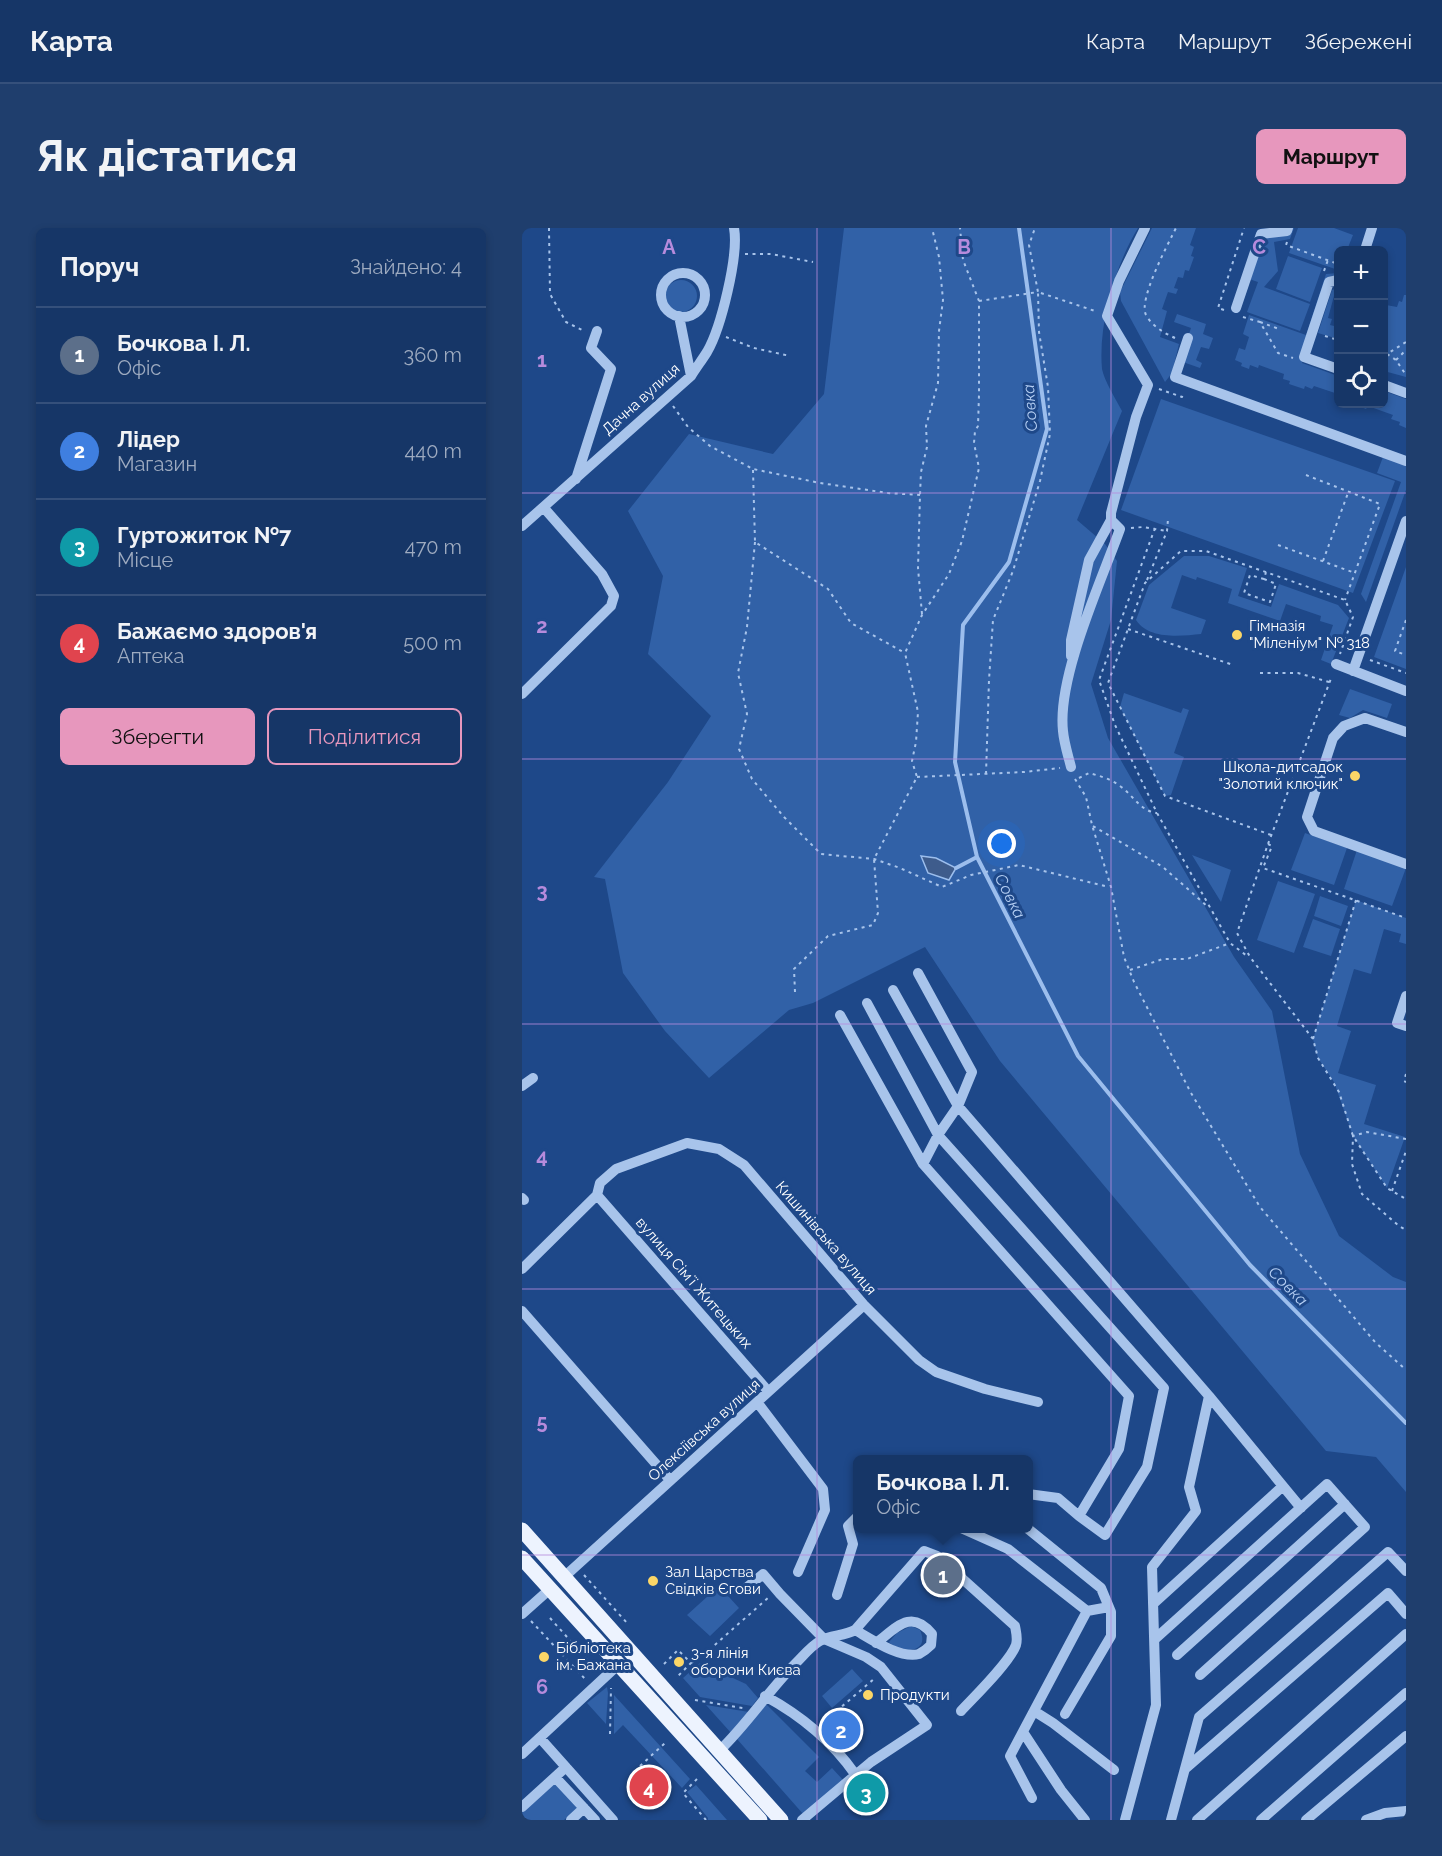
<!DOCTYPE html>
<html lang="uk">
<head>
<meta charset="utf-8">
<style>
  body { margin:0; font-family:Raleway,sans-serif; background:#1f3e6d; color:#f1f3f6 }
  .controls { position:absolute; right:18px; top:18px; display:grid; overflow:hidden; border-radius:9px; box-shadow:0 3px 9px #0003 }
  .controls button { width:54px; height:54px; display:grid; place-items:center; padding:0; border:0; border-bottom:2px solid #35507b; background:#163667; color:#f1f3f6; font:30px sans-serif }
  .you { position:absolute; left:480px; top:616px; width:21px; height:21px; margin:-15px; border:4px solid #fff; border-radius:50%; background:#1a73e8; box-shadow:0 0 0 9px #1a73e833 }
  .badge { display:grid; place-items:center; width:39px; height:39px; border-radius:50%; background:#e797bd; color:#fff; font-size:20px; font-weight:700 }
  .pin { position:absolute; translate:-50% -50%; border:3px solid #fff; box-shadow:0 2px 6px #0006 }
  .popup { position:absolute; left:331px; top:1227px; width:180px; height:78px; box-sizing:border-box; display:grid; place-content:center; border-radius:9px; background:#163667; filter:drop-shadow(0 2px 4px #0005); font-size:20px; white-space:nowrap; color:#9eabc0 }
  .popup b { font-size:22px; color:#f1f3f6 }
  .popup::after { content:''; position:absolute; left:50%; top:100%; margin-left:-12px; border:12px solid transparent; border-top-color:#163667 }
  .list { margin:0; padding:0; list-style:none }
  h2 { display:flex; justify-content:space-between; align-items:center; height:78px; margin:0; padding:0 24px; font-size:26px }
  h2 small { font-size:20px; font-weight:400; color:#9eabc0 }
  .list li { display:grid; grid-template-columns:39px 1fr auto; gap:18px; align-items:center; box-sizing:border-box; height:96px; padding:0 24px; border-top:2px solid #35507b }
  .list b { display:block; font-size:22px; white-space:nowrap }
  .list p { margin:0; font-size:20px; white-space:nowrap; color:#9eabc0 }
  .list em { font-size:20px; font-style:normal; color:#9eabc0 }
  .actions { display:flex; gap:12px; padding:18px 24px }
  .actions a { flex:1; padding:14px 0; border:2px solid #e797bd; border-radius:9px; text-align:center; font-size:21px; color:#e797bd }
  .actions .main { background:#e797bd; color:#111 }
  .icon { flex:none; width:33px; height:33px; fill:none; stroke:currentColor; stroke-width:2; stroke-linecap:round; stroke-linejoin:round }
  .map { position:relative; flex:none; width:884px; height:1592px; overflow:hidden; border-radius:9px }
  header { display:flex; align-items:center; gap:36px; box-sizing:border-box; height:84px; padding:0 30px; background:#163667; border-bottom:2px solid #35507b }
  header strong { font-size:28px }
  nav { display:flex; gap:33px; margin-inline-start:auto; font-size:21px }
  .intro { display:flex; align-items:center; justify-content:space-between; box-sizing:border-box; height:144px; padding:0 36px }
  h1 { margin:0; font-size:42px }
  .button { padding:15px 27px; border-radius:9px; background:#e797bd; color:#111; font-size:21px; font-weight:700 }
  main { display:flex; gap:36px; padding:0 36px }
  aside { flex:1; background:#163667; border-radius:9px; box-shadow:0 3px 9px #0003 }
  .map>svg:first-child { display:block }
</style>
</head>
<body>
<header>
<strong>Карта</strong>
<nav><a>Карта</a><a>Маршрут</a><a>Збережені</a></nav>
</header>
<div class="intro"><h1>Як дістатися</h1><a class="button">Маршрут</a></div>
<main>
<aside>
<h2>Поруч<small>Знайдено: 4</small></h2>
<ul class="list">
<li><span class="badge" style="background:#5c6f8a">1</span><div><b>Бочкова І. Л.</b><p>Офіс</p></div><em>360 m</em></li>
<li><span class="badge" style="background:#3f7fe0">2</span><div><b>Лідер</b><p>Магазин</p></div><em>440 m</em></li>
<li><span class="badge" style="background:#0f9aa8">3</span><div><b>Гуртожиток №7</b><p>Місце</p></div><em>470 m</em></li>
<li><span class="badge" style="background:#e0444e">4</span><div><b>Бажаємо здоров'я</b><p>Аптека</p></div><em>500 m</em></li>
</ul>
<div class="actions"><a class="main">Зберегти</a><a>Поділитися</a></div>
</aside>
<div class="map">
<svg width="884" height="1592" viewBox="0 0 884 1592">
  <rect width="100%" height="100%" fill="#1e4889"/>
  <path fill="#3161a7" d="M322 0H616C593 37 576 97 580 141 582 152 594 172 600 183L555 292 583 316 595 333 589 392 569 456 586 510 712 729 750 783 778 926 817 1008 871 1049 884 1054V1264L854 1229 804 1223 478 833 403 719 291 775 267 782 187 850 143 803 101 745 83 651 72 649 146 554 189 488 126 426 141 348 106 283 167 206 251 226 302 166Z
    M630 0H674L668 17 672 19 669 28 672 29 667 43 663 42 661 50 656 49 652 60 656 61 654 66 646 64 640 81 645 83 638 109 657 116 650 145 643 154 599 73 598 64Z
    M766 0H772L768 11 752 14 756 43 742 59 788 76 778 103 725 84 736 54 724 50 739 6Z
    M776 0H812L831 7 825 22H816V42L767 25Z
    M766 28 800 40 788 74 754 61Z
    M816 45V52L807 54 780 135 816 148V170H815L816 166 792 158 790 161 783 158 782 161 767 156 768 153 761 151 762 146 737 137 736 140 728 137 727 141 719 138 720 135 713 132 717 120 723 122 727 109 721 106 727 87 784 107 804 46Z
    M143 68a16 16 0 1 1 32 0a16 16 0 1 1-32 0Z
    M816 60V69L812 68 806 90 810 91 808 97 816 99V111L796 105 810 62Z
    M882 67H884V149L862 143V85L864 77 875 79 877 73 880 74Z
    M655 86 684 96 681 106 691 110 687 121 679 119 674 132 680 135 678 140 658 133 669 100 652 94Z
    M862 163 884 171V200L877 197 878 194 869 191 871 187 846 178 844 181 836 178 835 180 823 176H862Z
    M639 171 873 253 831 365 599 282Z
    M861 229 884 237V262L844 374 839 366 879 254 855 245Z
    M662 328H687L725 340 716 368 749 379 757 356 816 377 827 390 809 436 799 432 811 397 798 393 799 388 764 376 758 393 706 375 710 361 675 349 674 352 660 347 649 380 684 392 679 406C659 408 627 412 614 392L627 357Z
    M884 339V441L852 429Z
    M828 461 870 476 865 490 841 482 828 490 817 487Z
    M602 465 659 485 661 480 667 482 652 525 662 529 649 567 643 568 598 479Z
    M783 605 825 620 812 657 769 642Z
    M835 622 884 640 870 678 822 661Z
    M670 627 709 642 699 674Z
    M756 653 793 666 772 725 735 712Z
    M798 668 826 678 819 698 792 688Z
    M834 672 884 690V716L877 714 879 706 862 701 849 746 832 741 815 798 829 803 816 845 854 857 842 896 883 909 865 960 831 908 812 854 796 830 791 811Z
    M791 691 818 701 809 728 781 719Z
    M197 1358 217 1380 188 1408 165 1387Z
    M389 1398 398 1402C409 1426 378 1426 367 1414L375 1405Z
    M178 1435 224 1456 236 1470 230 1478 178 1469 161 1450Z
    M330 1441 341 1453 310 1480 300 1468Z
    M85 1459 86 1465 84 1496 65 1475Z
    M92 1467 168 1551 160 1560 101 1497 92 1506Z
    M243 1475 297 1529 283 1543 295 1554 310 1540 321 1552 282 1587 215 1511Z
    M184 1477 227 1484 210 1506Z
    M32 1554 56 1579 42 1592H0V1584Z
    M174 1557 205 1592H186V1590L165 1564Z"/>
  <path fill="#3e5c8c" stroke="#9cbeed" stroke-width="1.5" d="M399 628 414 630 434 640 427 652 406 645Z"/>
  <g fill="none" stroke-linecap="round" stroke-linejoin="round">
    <path stroke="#9cbeed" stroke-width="4" d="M497 0 525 201 487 334 441 397 433 534 455 629 556 828 728 1037 884 1195
      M434 640 455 629"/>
    <path stroke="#a8c4eb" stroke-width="2" stroke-dasharray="3 4.5" stroke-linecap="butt" d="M27 0 28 66 44 94 62 103
      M765 14 764 17 816 36
      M223 26H249L291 34
      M802 43 806 32
      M457 73 516 64 507 17 513 0
      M702 82 696 80 722 0
      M721 89 738 94 756 125 771 130
      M738 94 757 101
      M803 108 816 112
      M204 109 232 120 268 128
      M653 110C642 105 630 98 624 87 616 72 646 16 654 0
      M862 125 865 126 884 114
      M865 126 874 132 884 147
      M874 132 884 122
      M637 161 660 169 661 166
      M151 178 166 199 188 218 231 241 298 255 366 265 398 267
      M231 242 233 314 306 361 329 395 383 425
      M784 247 858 276 823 372
      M609 300 621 299 645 303
      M633 300 577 452 593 497 635 585 708 715 725 728
      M233 314 225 399 216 445 225 486 217 521 230 551 262 589 299 626 352 631 378 640 420 659 449 647 497 637 587 659
      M756 317 833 345
      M801 333 826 265
      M742 351 754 356 748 374 722 365 728 347 742 351 744 344
      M625 352 645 303 646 291
      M400 386 396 340 398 267 399 244 405 219 404 198 416 155 417 103 421 72 417 29 410 0
      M884 392 873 423 884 427
      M606 401 711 437
      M848 432 884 445
      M738 445H776L807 454
      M464 546 467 452 471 392 491 343 518 253 528 206 526 159 517 104 516 64 573 83
      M395 549 502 544 538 540
      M557 550 567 545C578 548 589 551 598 558 612 568 618 583 635 585
      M553 551 564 569 570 597 589 659 602 729 612 754 669 865 738 979 853 1114 884 1142
      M571 598 641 639 686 679
      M749 607 643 568 586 455 623 355 659 323H684L823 372 831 389 818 426
      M746 616 750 618 741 640 884 690
      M834 672 791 811 796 830 817 864 831 908 865 960 884 971
      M608 742 641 731H665L708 715
      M273 764 272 741 306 708 351 697 356 685 352 631 395 549 390 533 394 514 396 484 383 425 400 387 427 346 440 313 457 240 452 215 453 203 456 198 457 167V73L441 32 438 0
      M791 811 728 729 715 705 746 616 810 448
      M884 846 882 853 884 854
      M884 911 845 904 831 908 830 936 840 966 877 998 884 1002
      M870 963 884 923
      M62 1347 105 1395
      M28 1390 70 1437
      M9 1393 64 1452
      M169 1435 178 1430 247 1369
      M142 1436 156 1422 169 1435 154 1450
      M173 1472 221 1480
      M303 1493 353 1450
      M88 1506 89 1460
      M118 1538 143 1515
      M175 1551 161 1565 184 1592"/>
    <path stroke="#a8c4eb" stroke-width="10" d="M843 22 850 0
      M139 67a22 22 0 1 1 44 0a22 22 0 1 1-44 0Z
      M816 52 807 54 782 129 816 141
      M714 80 739 6 765 3 766 0
      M157 88 169 148
      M666 110 653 149 884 233
      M862 157 884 165
      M54 251 89 141 69 120 75 103
      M0 298 169 148C174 140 180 132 185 124 199 100 217 27 212 0
      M549 428V412L567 332 589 292
      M814 436 884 463
      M831 443 884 293
      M0 466 89 378 92 368 80 346 22 280
      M884 504 843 490 822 498 811 510 785 589 792 603 884 636
      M549 539C546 527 542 515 541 503 535 449 579 354 598 301L589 292V285L614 189 626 157 585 88 597 53 623 0
      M396 745 450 844 436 878 416 907 401 936
      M371 762 436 878 687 1168 779 1280
      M884 768 875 795 884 798
      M318 787 401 936 607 1168 597 1221 557 1288 583 1307 625 1239 642 1160 416 907 345 775
      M0 858 11 850
      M75 967 78 955 94 941 165 915 197 921 222 937 342 1077 397 1132 414 1144 463 1161 516 1174
      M75 967 246 1163
      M0 970 2 972
      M0 1041 75 967
      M0 1083 148 1252
      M235 1174 301 1261 303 1282 276 1344
      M506 1266 536 1270 557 1288
      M439 1300 486 1321 565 1383 488 1528 510 1570
      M505 1300 579 1360 589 1384V1408L543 1486
      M42 1349 342 1077
      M224 1360 241 1346 258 1366 302 1411 344 1429 359 1439 405 1497 349 1534 280 1592
      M315 1367 331 1316 326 1298 336 1288
      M631 1376 761 1258
      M565 1383 587 1379
      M0 1386 28 1361
      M333 1402C349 1411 378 1431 397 1426 401 1424 406 1420 409 1417L410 1406C389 1380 374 1400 354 1415
      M633 1411 805 1256 843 1299 678 1447
      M655 1427 823 1276
      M243 1468C280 1488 309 1512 333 1546
      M512 1483 531 1495 592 1542
      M501 1504 539 1562 563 1592
      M18 1510 91 1592
      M198 1522C226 1495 247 1462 274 1435 282 1427 289 1418 298 1413 309 1407 322 1408 333 1402L402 1323 415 1328 493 1398C494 1404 496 1410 494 1417 488 1434 453 1468 439 1483
      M0 1526 97 1436
      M663 1541 866 1365 884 1386
      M33 1549 73 1592
      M0 1579 44 1539
      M49 1592 62 1580
      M603 1592 634 1477 630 1339 674 1283 667 1259 687 1168
      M649 1592 677 1489 866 1324 884 1343
      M675 1592 884 1406
      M739 1592 884 1465
      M784 1592 884 1508
      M844 1592 863 1585 884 1583"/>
    <path stroke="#edf3fe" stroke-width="15" d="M0 1302 259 1592
      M0 1330 238 1592"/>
  </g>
  <path fill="none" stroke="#b68bdc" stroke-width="1.5" stroke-opacity="0.55" d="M295 0V1592M589 0V1592M0 265H884M0 531H884M0 796H884M0 1061H884M0 1327H884"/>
  <g fill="#fbd667" stroke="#1e4889" stroke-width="2">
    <circle cx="715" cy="407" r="6"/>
    <circle cx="833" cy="548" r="6"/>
    <circle cx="131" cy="1353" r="6"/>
    <circle cx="22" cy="1429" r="6"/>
    <circle cx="157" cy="1434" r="6"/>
    <circle cx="346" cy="1467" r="6"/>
  </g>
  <g text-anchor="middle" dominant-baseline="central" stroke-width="6" stroke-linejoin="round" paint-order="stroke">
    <g font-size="15" fill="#fff" stroke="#1e4889">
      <text transform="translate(119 171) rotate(-42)">Дачна вулиця</text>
      <text transform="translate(304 1010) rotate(49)">Кишинівська вулиця</text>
      <text transform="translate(172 1055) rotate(49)">вулиця Сімʼї Житецьких</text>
      <text transform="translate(182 1202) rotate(-42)">Олексіївська вулиця</text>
    </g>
    <g font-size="15" fill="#fff" stroke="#1e4889" text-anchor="start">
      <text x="727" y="398">Гімназія<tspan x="727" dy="17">"Міленіум" № 318</tspan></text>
      <text x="821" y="539" text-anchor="end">Школа-дитсадок<tspan x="821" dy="17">"Золотий ключик"</tspan></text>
      <text x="143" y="1344">Зал Царства<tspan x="143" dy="17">Свідків Єгови</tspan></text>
      <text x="34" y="1420">Бібліотека<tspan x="34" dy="17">ім. Бажана</tspan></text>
      <text x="169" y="1425">3-я лінія<tspan x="169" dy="17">оборони Києва</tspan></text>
      <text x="358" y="1467">Продукти</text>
    </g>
    <g font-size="16" font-style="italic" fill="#b4cef3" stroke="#1e4889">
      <text transform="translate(508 180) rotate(-94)">Совка</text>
      <text transform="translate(488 668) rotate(63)">Совка</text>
      <text transform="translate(766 1058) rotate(45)">Совка</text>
    </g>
  </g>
  <g font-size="20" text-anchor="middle" font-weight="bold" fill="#b68bdc" stroke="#1e4889" stroke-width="6" stroke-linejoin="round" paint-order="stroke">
    <text x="147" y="26">A</text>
    <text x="442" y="26">B</text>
    <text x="737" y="26">C</text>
    <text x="20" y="139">1</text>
    <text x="20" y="405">2</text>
    <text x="20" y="670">3</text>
    <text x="20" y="935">4</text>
    <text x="20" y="1201">5</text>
    <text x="20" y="1466">6</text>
  </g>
</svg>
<div class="controls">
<button>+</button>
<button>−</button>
<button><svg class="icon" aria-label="locate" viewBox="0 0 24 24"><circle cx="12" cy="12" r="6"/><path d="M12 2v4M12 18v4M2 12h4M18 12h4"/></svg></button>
</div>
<div class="you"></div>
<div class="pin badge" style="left:421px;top:1347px;background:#5c6f8a">1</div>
<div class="popup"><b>Бочкова І. Л.</b>Офіс</div>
<div class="pin badge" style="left:319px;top:1502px;background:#3f7fe0">2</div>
<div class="pin badge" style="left:344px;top:1565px;background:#0f9aa8">3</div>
<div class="pin badge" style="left:127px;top:1559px;background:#e0444e">4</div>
</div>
</main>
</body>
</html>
